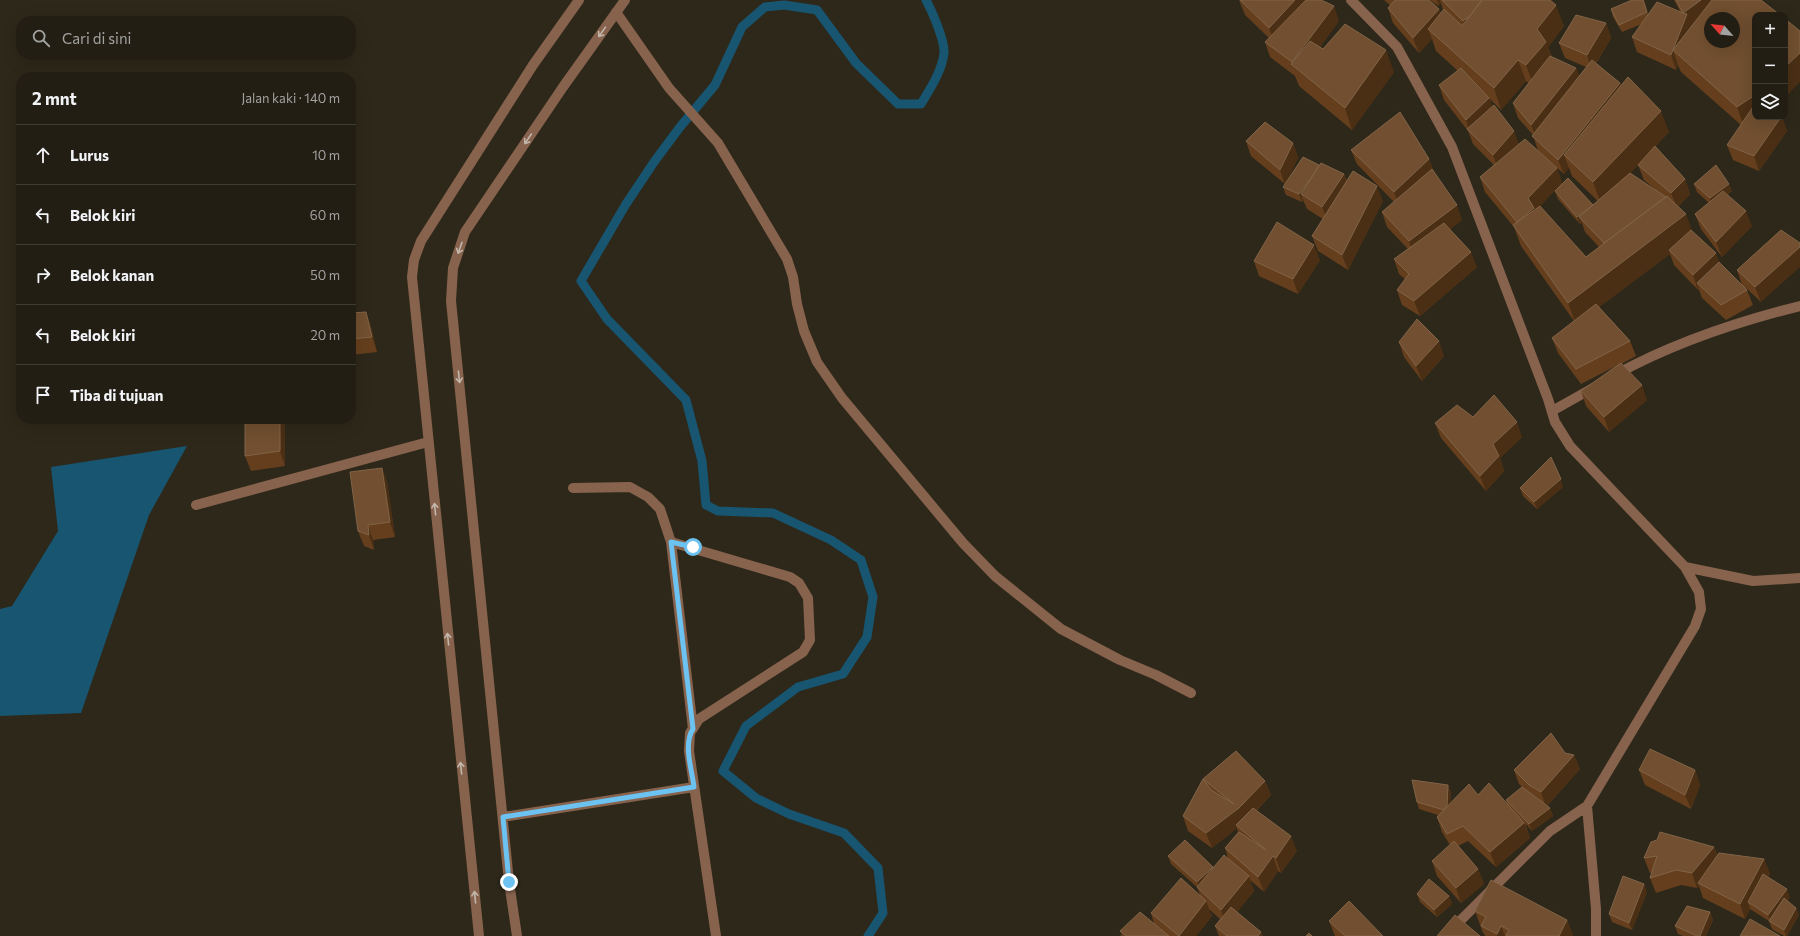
<!DOCTYPE html>
<html lang="id">
<head>
<meta charset="utf-8">
<style>
  body { margin:0; font-family:Commissioner,sans-serif; background:#2a271d; color:#f1f3f6 }
  .controls { position:absolute; right:12px; top:12px; display:grid; overflow:hidden; border-radius:8px; box-shadow:0 4px 16px #0002 }
  .controls button { width:36px; height:36px; display:grid; place-items:center; padding:0; border:0; border-bottom:1px solid #3f3c34; background:#221e14; color:#f1f3f6; font:20px sans-serif }
  .compass { position:absolute; left:1704px; top:12px; width:36px; height:36px; border-radius:50%; background:#221e14; box-shadow:0 4px 16px #0002; rotate:297deg }
  .stop { position:absolute; width:12px; height:12px; margin:-9px; border:3px solid #6cc3f2; border-radius:50%; background:#fff }
  .stop.end { background:#6cc3f2; border-color:#fff; box-shadow:0 1px 4px #0008 }
  .list { margin:0; padding:0; list-style:none }
  h2 { display:flex; justify-content:space-between; align-items:center; height:52px; margin:0; padding:0 16px; font-size:17px }
  h2 small { font-size:13px; font-weight:400; color:#a2a2a0 }
  .list li { display:grid; grid-template-columns:26px 1fr auto; gap:12px; align-items:center; box-sizing:border-box; height:60px; padding:0 16px; border-top:1px solid #3f3c34 }
  .list b { display:block; font-size:15px; white-space:nowrap }
  .list em { font-size:13px; font-style:normal; color:#a2a2a0 }
  .icon { flex:none; width:22px; height:22px; fill:none; stroke:currentColor; stroke-width:2; stroke-linecap:round; stroke-linejoin:round }
  .map { position:relative; flex:none; width:1800px; height:936px; overflow:hidden }
  .search { position:absolute; background:#221e14; box-shadow:0 4px 16px #0002; left:16px; top:16px; width:340px; height:44px; display:flex; align-items:center; gap:10px; box-sizing:border-box; padding:0 14px; border-radius:16px; color:#a2a2a0; font-size:15px }
  .panel { position:absolute; background:#221e14; box-shadow:0 4px 16px #0002; left:16px; top:72px; width:340px; height:352px; border-radius:16px }
  .map>svg:first-child { display:block }
</style>
</head>
<body>
<div class="map">
<svg width="1800" height="936" viewBox="0 0 1800 936">
  <rect width="100%" height="100%" fill="#2e281a"/>
  <path fill="#175570" d="M187 446 149 515 81 713 0 716V609L12 606 58 531 51 467Z"/>
  <g fill="none" stroke-linecap="round" stroke-linejoin="round">
    <path stroke="#175570" stroke-width="9" d="M868 936 883 913 878 868 844 833 789 814 756 798 723 771 746 726 798 687 843 674 867 637 873 597 861 560 831 540 773 513 718 511 706 505 702 461 686 400 607 319 581 281 626 204 654 162 680 127 715 85 742 27 765 7 784 5 817 10 856 63 898 104H921C930 89 942 71 944 53 945 41 932 11 926 0"/>
    <path stroke="#87634e" stroke-width="10" d="M1351 0 1397 47 1452 147 1548 399 1555 422 1570 446 1685 567 1699 592 1701 609 1695 626 1587 806 1596 909V936
      M616 12 669 88 718 143 787 259 793 277 797 304 804 331 817 362 842 398 963 543 995 576 1061 629 1120 660 1156 675 1191 693
      M1615 375C1673 343 1736 322 1800 306
      M1552 411 1593 388
      M573 488 630 487 648 497 660 509 671 542 790 577 799 583 808 598 810 640 803 652 699 719 690 733 689 751 716 936
      M196 505 428 442
      M671 542 693 729
      M1685 567 1753 581 1800 578
      M503 817 694 787
      M479 936 412 277 414 260 421 241 533 65 579 0
      M517 936 509 882 451 301 453 268 465 232 563 87 625 0
      M1445 936 1550 831 1587 806"/>
  </g>
  <path fill="#653f1d" fill-rule="evenodd" d="M1239 0 1339 21 1320 47 1323 49 1394 72 1352 130 1299 86 1295 76 1270 57 1265 42 1269 38 1245 15Z
    M1384 0H1429L1439 9 1441 13 1443 10 1441 3 1439 6 1430 0H1550L1564 26 1548 47 1552 57 1576 68 1579 76 1586 67 1565 58 1559 43 1606 23 1611 38 1596 64 1620 83 1621 86 1669 132 1655 147 1685 179 1690 194 1678 207 1692 231 1720 263 1742 285 1737 270 1781 230 1761 302 1745 287 1747 290 1753 305 1726 320 1702 298 1699 290H1698L1674 265 1670 254 1599 307 1630 341 1636 356 1621 364 1647 400 1609 432 1586 406 1581 391 1618 365 1581 384 1558 353 1552 338 1574 321 1521 246 1514 227 1485 192 1480 177 1494 165 1473 144 1468 131 1444 100 1439 85 1458 71 1436 51 1432 39 1419 53 1393 23 1388 8 1390 5ZM1526 81 1529 83 1513 103 1518 118 1533 135 1538 151 1564 174 1569 168 1572 176 1598 201 1593 205 1555 191 1558 199 1580 224 1582 223 1585 232 1599 247 1586 257 1539 207 1562 183 1557 168 1519 144 1492 106 1490 99 1501 110ZM1644 159 1638 165 1644 180 1657 191 1630 173Z
    M1644 0 1648 14 1680 11 1674 0H1761L1755 117H1782L1787 131 1759 171 1733 160 1727 145 1741 125 1681 72 1678 65 1676 70 1637 52 1632 37 1642 24 1622 32 1613 17 1611 9Z
    M1246 141 1293 143 1298 158 1286 182 1319 165 1344 174 1347 181 1383 201 1348 270 1318 251 1312 236 1323 219 1307 209 1303 200 1302 202 1286 195 1283 187 1285 184 1251 156Z
    M1351 150 1429 159 1433 170 1462 220 1450 229 1477 267 1420 316 1402 305 1397 290 1405 279 1399 274 1394 259 1408 249 1387 227 1382 212 1394 202 1357 164Z
    M1694 184 1732 191 1727 195 1752 226 1722 257 1701 229 1695 214 1709 203 1697 192Z
    M1320 260 1298 294 1259 276 1254 261Z
    M366 312 371 327 377 352 351 355V313Z
    M1399 342 1444 356 1422 381 1404 357Z
    M1473 417 1522 437 1500 458 1504 471 1486 491 1441 438 1435 423Z
    M245 419H285V466L251 471 245 456Z
    M382 468 387 482 395 537 373 540 374 550 364 546 358 531Z
    M1563 487 1537 509 1523 496 1520 488Z
    M1565 753 1574 755 1580 769 1547 806 1550 808 1553 816 1532 831 1525 823 1530 838 1496 867 1468 841 1458 846 1478 869 1484 884 1461 903 1437 876 1432 861 1450 845 1442 832 1437 817 1438 815 1419 809 1417 802 1448 785 1451 793 1450 803 1478 795 1507 804 1506 800 1522 787 1519 784 1514 770Z
    M1639 770H1695L1700 785 1691 809 1645 785Z
    M1203 779 1265 781 1271 795 1256 811 1297 851 1281 873 1278 871 1264 892 1250 880 1254 891 1237 912 1263 936H1219L1215 926 1220 919 1209 909 1212 916 1196 936H1119L1122 935 1120 931 1154 924 1151 913 1200 895 1197 887 1171 864 1168 856 1213 867H1214L1228 858 1225 848 1238 832 1237 828 1212 848 1188 831 1183 816Z
    M1651 842 1714 847 1718 856 1764 859 1770 874 1768 877 1790 897 1787 901 1796 908 1799 915 1787 936H1784L1772 929 1769 921 1750 909 1745 919 1703 898 1699 886 1697 888 1681 885 1656 893 1650 878 1652 873H1650L1644 858Z
    M1647 892 1632 930 1612 922 1609 914Z
    M1417 894 1449 896 1452 904 1437 917 1420 902Z
    M1475 911 1567 920 1573 936H1485L1484 933H1483Z
    M1710 912 1713 920 1706 936H1683L1678 934 1675 926Z
    M1329 921 1383 936H1335Z"/>
  <path fill="#4a2f14" d="M1295 0H1313L1275 43 1269 28Z
    M1437 0H1440L1441 3 1439 6Z
    M1701 0H1725V2L1691 26 1693 29 1673 50 1678 65 1676 70 1671 55 1683 13Z
    M1486 5 1469 35 1463 21Z
    M1556 5 1564 26 1548 47 1554 64 1534 87 1526 65 1537 29Z
    M1334 6 1339 21 1301 72 1293 66 1292 62Z
    M1439 9 1445 24 1428 29 1432 39 1419 53 1413 38Z
    M1606 23 1611 38 1592 70 1587 55Z
    M1386 50 1394 72 1352 130 1345 108Z
    M1800 53V82L1785 97V67Z
    M1518 60 1526 81 1501 110 1494 88Z
    M1576 68 1582 83 1537 140 1531 125Z
    M1620 83 1625 98 1564 155 1569 168 1564 174 1558 160Z
    M1755 95V117L1745 129 1737 107Z
    M1489 98 1495 113 1470 132 1466 120Z
    M1661 111 1669 132 1601 204 1593 182Z
    M1781 117H1782L1787 131 1759 171 1754 156Z
    M1514 131 1520 146 1498 169 1493 155Z
    M1293 143 1298 158 1285 185 1280 170Z
    M1429 159 1434 174 1400 207 1394 192Z
    M1320 166 1301 194 1303 200 1302 202 1299 194Z
    M1557 168 1562 183 1535 211 1517 222 1528 198Z
    M1344 174 1349 189 1328 222 1322 207Z
    M1685 179 1690 194 1677 208 1671 193Z
    M1729 184 1732 191 1712 206 1710 198Z
    M1377 186 1383 201 1348 270 1342 255Z
    M1457 205 1462 220 1414 256 1409 241Z
    M1594 206 1579 217 1582 223 1580 224 1577 217Z
    M1746 211 1752 226 1722 257 1716 242Z
    M1686 214 1694 236 1669 250 1670 254 1576 324 1568 303Z
    M1314 245 1320 260 1298 294 1293 279Z
    M1800 247V267L1761 302 1755 287Z
    M1471 252 1477 267 1420 316 1414 301Z
    M1716 253 1722 268 1697 283 1699 290H1698L1693 275Z
    M366 312 371 327 377 352 372 337Z
    M1439 341 1444 356 1422 381 1416 366Z
    M1642 385 1647 400 1609 432 1604 417Z
    M280 419H285V466L280 451Z
    M1517 422 1522 437 1500 458 1504 471 1486 491 1480 476 1493 444Z
    M382 468 387 482 395 537 390 522Z
    M1561 479 1563 487 1537 509 1534 502Z
    M368 525 373 540 374 550 369 535Z
    M1574 755 1580 769 1546 807 1541 792Z
    M1695 770 1700 785 1691 809 1685 795Z
    M1265 781 1271 795 1244 822 1236 825 1237 828 1212 848 1206 833Z
    M1448 785 1451 793 1450 818 1447 811Z
    M1550 808 1553 816 1532 831 1529 824Z
    M1524 823 1530 838 1496 867 1490 852Z
    M1291 836 1297 851 1281 873 1276 858Z
    M1714 847 1720 862 1698 883 1699 886 1697 888 1692 873Z
    M1273 856 1278 871 1264 892 1258 877Z
    M1764 859 1770 874 1753 905 1748 902 1750 909 1745 919 1740 904Z
    M1213 867 1216 874 1200 890 1197 882Z
    M1478 869 1484 884 1461 903 1456 888Z
    M1249 876 1254 891 1226 925 1221 910Z
    M1644 884 1647 892 1632 930 1629 923Z
    M1787 889 1790 897 1771 922 1768 915Z
    M1449 896 1452 904 1437 917 1434 910Z
    M1206 901 1212 916 1196 936H1179Z
    M1796 908 1799 915 1787 936H1786L1784 930Z
    M1710 912 1713 920 1706 936H1700Z
    M1567 920 1573 936H1559Z
    M1501 926 1505 936H1497V934Z
    M1261 932 1263 936H1258Z"/>
  <path fill="#714f30" stroke="#816448" fill-rule="evenodd" d="M1240 0H1295L1269 28Z
    M1306 0H1321L1334 6 1292 62 1265 42Z
    M1395 0H1429L1439 9 1413 38 1388 8Z
    M1442 0H1482L1470 16 1463 21Z
    M1482 0H1550L1556 5 1537 29 1546 42 1526 65 1518 60 1494 88 1428 29 1444 9 1462 26Z
    M1632 0H1643L1647 12 1619 25 1611 9Z
    M1676 0H1701L1683 13 1687 14 1671 55 1632 37 1657 2 1683 13Z
    M1712 0H1761L1780 15H1755V95L1737 107 1673 50ZM1710 18H1734V42H1710Z
    M1576 15 1606 23 1587 55 1559 43Z
    M1785 19 1800 31V53L1785 67Z
    M1345 24 1386 50 1345 108 1291 64 1310 41 1323 49Z
    M1550 56 1576 68 1531 125 1513 103Z
    M1592 60 1620 83 1558 160 1532 136Z
    M1461 68 1489 98 1466 120 1439 85Z
    M1628 77 1661 111 1593 182 1564 155Z
    M1755 104V117H1781L1754 156 1727 145Z
    M1494 105 1514 131 1493 155 1467 129Z
    M1400 112 1429 159 1394 192 1351 150Z
    M1265 122 1293 143 1280 170 1246 141Z
    M1525 139 1557 168 1528 198 1534 208 1517 222 1480 177Z
    M1655 146 1685 179 1671 193 1638 165Z
    M1303 157 1319 165 1314 174 1299 194 1283 187Z
    M1321 163 1344 174 1322 207 1301 194Z
    M1716 165 1729 184 1710 198 1694 184Z
    M1432 169 1457 205 1409 241 1382 212Z
    M1353 171 1377 186 1342 255 1312 236Z
    M1630 173 1666 197 1604 243 1579 217Z
    M1568 178 1593 205 1584 212 1577 217 1555 191Z
    M1723 191 1746 211 1716 242 1695 214Z
    M1667 196 1686 214 1568 303 1513 225 1540 206 1586 257Z
    M1277 222 1314 245 1293 279 1254 261Z
    M1444 223 1471 252 1414 301 1397 290 1409 274 1394 259Z
    M1691 230 1716 253 1693 275 1669 250Z
    M1781 230 1800 243V247L1755 287 1737 270Z
    M1719 262 1747 290 1721 305 1697 283Z
    M1596 304 1630 341 1576 369 1552 338Z
    M366 312 372 337 351 339V313Z
    M1417 319 1439 341 1416 366 1399 342Z
    M1621 363 1642 385 1604 417 1581 391Z
    M1494 395 1517 422 1493 444 1499 456 1480 476 1435 423 1457 405 1473 417Z
    M245 419H280V451L245 456Z
    M1551 457 1561 479 1534 502 1520 488Z
    M382 468 390 522 368 525 369 535 358 531 350 472Z
    M1551 733 1565 753 1574 755 1541 792 1529 785 1514 770Z
    M1650 749 1695 770 1685 795 1639 770Z
    M1236 751 1265 781 1239 808 1206 833 1183 816 1203 779ZM1203 779 1234 804 1211 790Z
    M1412 780 1448 785 1447 806 1444 810 1417 802Z
    M1489 783 1524 823 1490 852 1463 826 1447 834 1437 817 1469 784 1478 795Z
    M1522 787 1550 808 1529 824 1506 800Z
    M1253 808 1291 836 1276 858 1273 856 1258 877 1225 848 1239 832 1266 850 1236 825Z
    M1660 832 1714 847 1692 873 1676 870 1650 878 1657 856 1644 858 1651 842 1657 840Z
    M1185 840 1213 867 1197 882 1168 856Z
    M1454 841 1478 869 1456 888 1432 861Z
    M1719 853 1764 859 1740 904 1698 883Z
    M1224 855 1249 876 1221 910 1197 887Z
    M1763 874 1787 889 1768 915 1748 902Z
    M1623 876 1644 884 1629 923 1609 914Z
    M1181 878 1206 901 1179 936 1151 913Z
    M1429 879 1449 896 1434 910 1417 894Z
    M1491 880 1567 920 1559 936H1506L1509 930 1501 926 1497 934 1481 926 1486 917 1475 911Z
    M1784 898 1796 908 1784 930 1769 921Z
    M1349 901 1383 936H1345L1329 921Z
    M1687 906 1710 912 1700 936H1697L1675 926Z
    M1231 907 1261 932 1258 936H1227L1215 926Z
    M1140 912 1169 936H1126L1120 931Z
    M1455 915 1480 936H1437Z
    M1750 919 1780 936H1740Z
    M1309 933 1312 936H1306Z"/>
  <defs><path id="oneway-shaft" d="M-6 0H5M1.5-3L5.5 0L1.5 3" fill="none" stroke-width="1.6" stroke-linecap="round" stroke-linejoin="round"/></defs>
  <g stroke="#c3b7ac">
    <use href="#oneway-shaft" transform="translate(602 32) rotate(125)"/>
    <use href="#oneway-shaft" transform="translate(528 139) rotate(124)"/>
    <use href="#oneway-shaft" transform="translate(460 248) rotate(109)"/>
    <use href="#oneway-shaft" transform="translate(459 377) rotate(84)"/>
    <use href="#oneway-shaft" transform="translate(435 509) rotate(-96)"/>
    <use href="#oneway-shaft" transform="translate(448 639) rotate(-96)"/>
    <use href="#oneway-shaft" transform="translate(461 768) rotate(-96)"/>
    <use href="#oneway-shaft" transform="translate(475 897) rotate(-96)"/>
  </g>
  <g fill="none" stroke-linecap="round" stroke-linejoin="round">
    <path stroke="#6cc3f2" stroke-width="5" d="M509 882 503 817 694 787C692 770 683 744 693 729L671 542 693 547"/>
  </g>
</svg>
<div class="controls">
<button>+</button>
<button>−</button>
<button><svg class="icon" aria-label="layers" viewBox="0 0 24 24"><path d="M12 4l9 5-9 5-9-5zM3 14l9 5 9-5"/></svg></button>
</div>
<svg class="compass" viewBox="-18 -18 36 36"><path d="M0-13l5 13h-10z" fill="#e53935"/><path d="M0 13l5-13h-10z" fill="#a2a2a0"/></svg>
<div class="stop" style="left:693px;top:547px"></div>
<div class="stop end" style="left:509px;top:882px"></div>
<div class="search"><svg class="icon" aria-label="search" viewBox="0 0 24 24"><circle cx="10" cy="10" r="6"/><path d="M15 15l6 6"/></svg>Cari di sini</div>
<section class="panel">
<h2>2 mnt<small>Jalan kaki · 140 m</small></h2>
<ul class="list">
<li><svg class="icon" aria-label="ahead" viewBox="0 0 24 24"><path d="M12 20V5M6 11l6-6 6 6"/></svg><div><b>Lurus</b></div><em>10 m</em></li>
<li><svg class="icon" aria-label="left" viewBox="0 0 24 24"><path d="M17 20v-9H6M10 6l-5 5 5 5"/></svg><div><b>Belok kiri</b></div><em>60 m</em></li>
<li><svg class="icon" aria-label="right" viewBox="0 0 24 24"><path d="M7 20v-9h11M14 6l5 5-5 5"/></svg><div><b>Belok kanan</b></div><em>50 m</em></li>
<li><svg class="icon" aria-label="left" viewBox="0 0 24 24"><path d="M17 20v-9H6M10 6l-5 5 5 5"/></svg><div><b>Belok kiri</b></div><em>20 m</em></li>
<li><svg class="icon" aria-label="arrive" viewBox="0 0 24 24"><path d="M6 21V4h12l-3 4 3 4H6"/></svg><div><b>Tiba di tujuan</b></div></li>
</ul>
</section>
</div>
</body>
</html>
